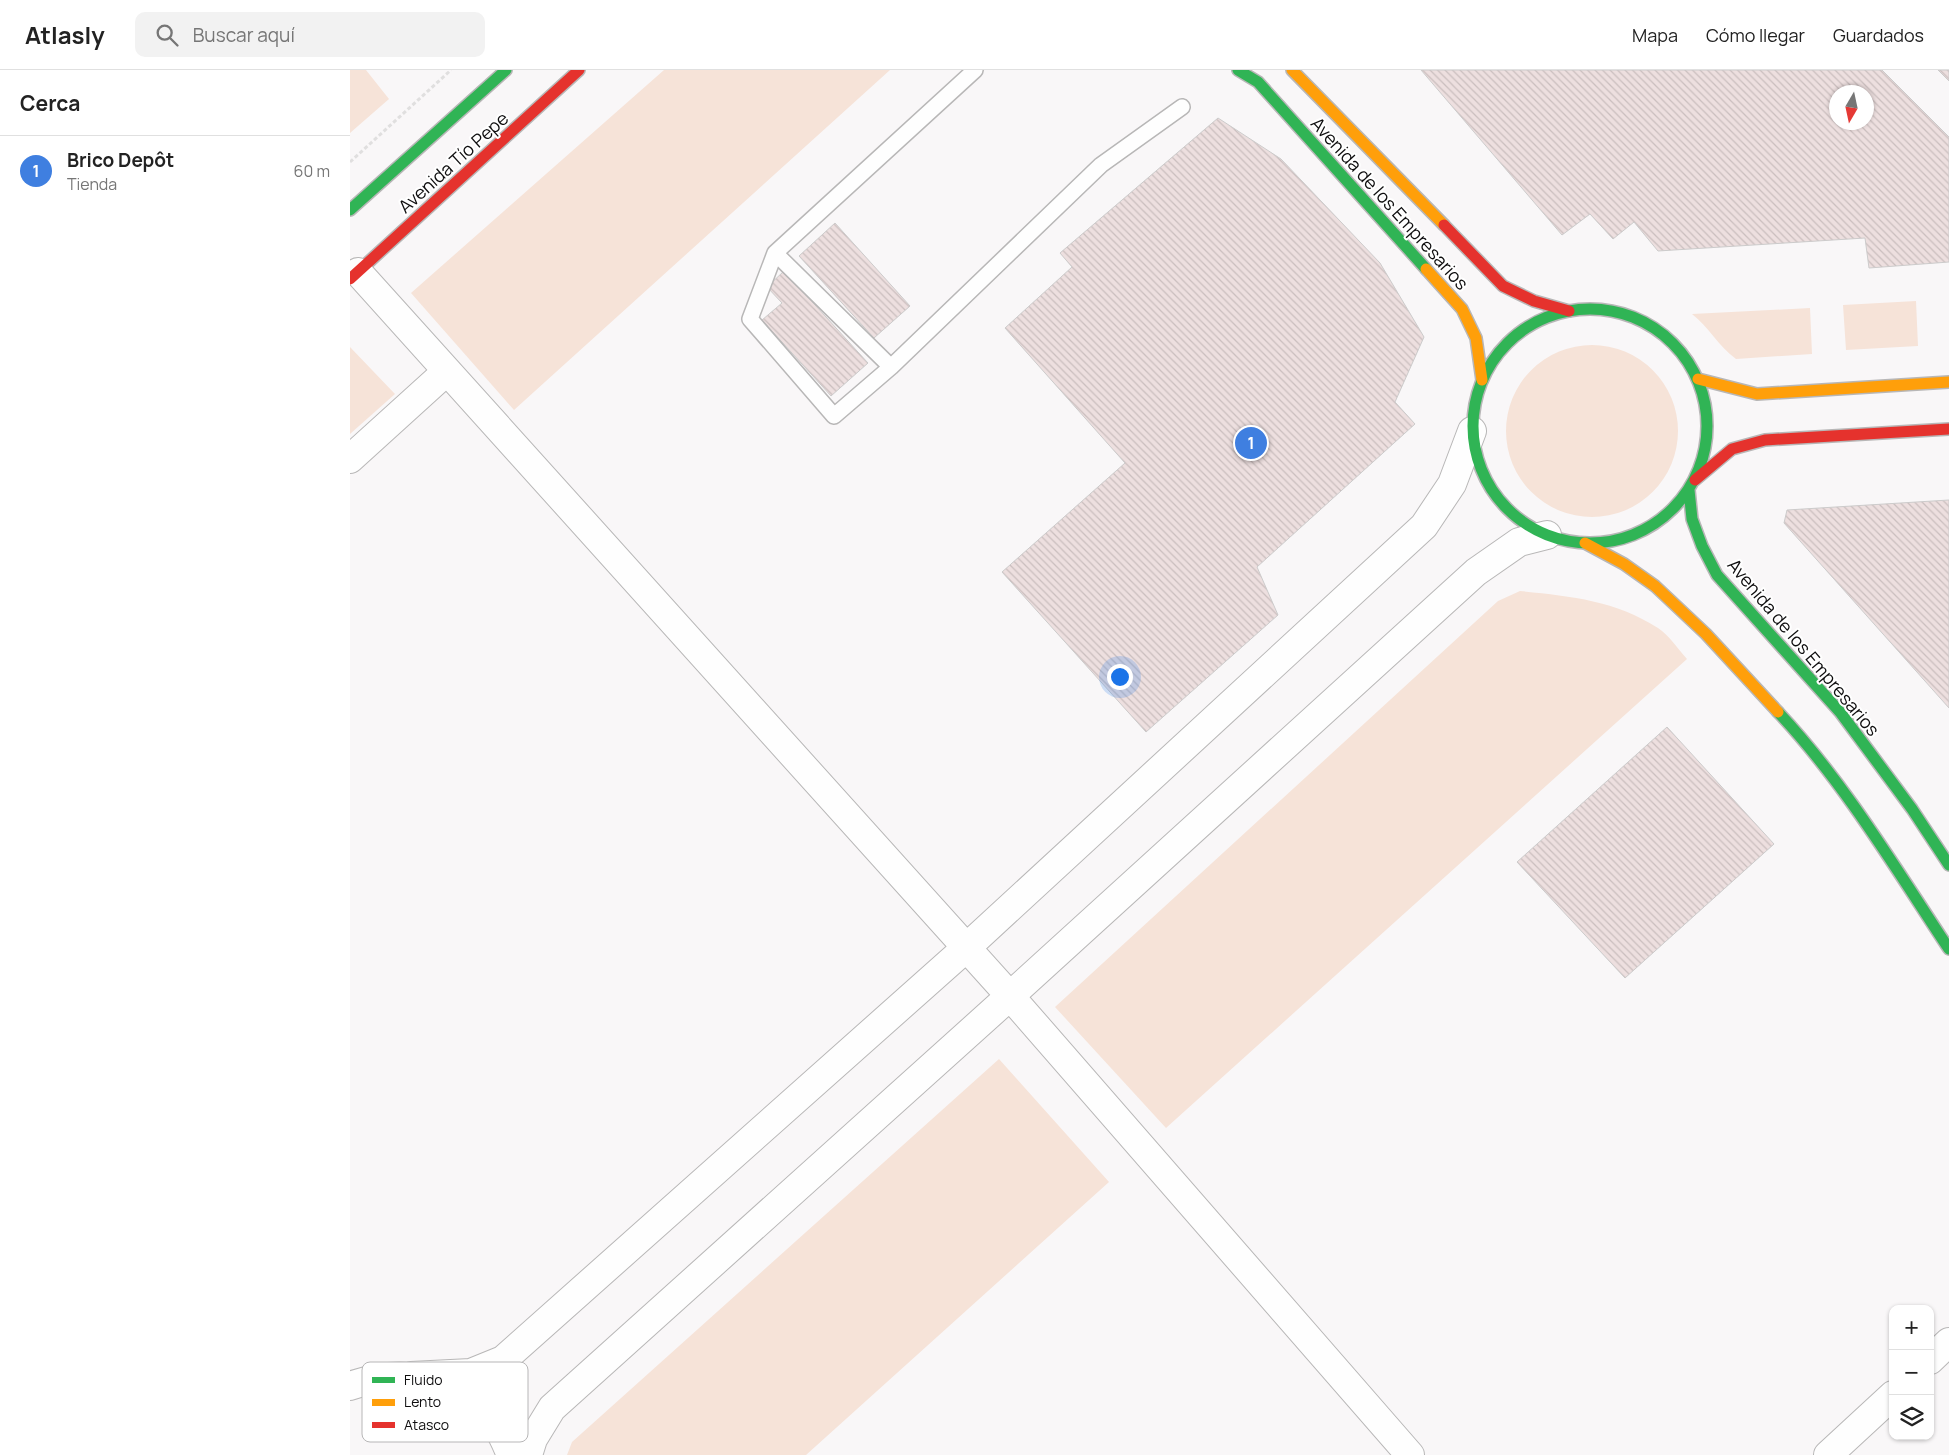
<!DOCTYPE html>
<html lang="es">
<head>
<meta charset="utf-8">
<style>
  body { margin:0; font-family:Manrope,sans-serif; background:#f2f2f2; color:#222 }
  .controls { position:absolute; right:15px; bottom:15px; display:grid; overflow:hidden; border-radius:10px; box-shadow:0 1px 4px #0004 }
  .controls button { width:45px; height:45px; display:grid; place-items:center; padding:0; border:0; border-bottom:1px solid #e0e0e0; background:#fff; color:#222; font:25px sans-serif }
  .compass { position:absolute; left:1479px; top:15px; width:45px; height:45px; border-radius:50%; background:#fff; box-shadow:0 1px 4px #0004; rotate:189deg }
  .you { position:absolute; left:769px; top:606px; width:18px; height:18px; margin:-12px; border:4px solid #fff; border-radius:50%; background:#1a73e8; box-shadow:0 0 0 8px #1a73e833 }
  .badge { display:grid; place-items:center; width:32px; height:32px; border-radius:50%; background:#d93025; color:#fff; font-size:16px; font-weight:700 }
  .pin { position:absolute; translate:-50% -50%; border:2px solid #fff; box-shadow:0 1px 5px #0006 }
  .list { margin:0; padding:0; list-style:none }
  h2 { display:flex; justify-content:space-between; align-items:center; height:65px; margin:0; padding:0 20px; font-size:21px }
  h2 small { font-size:16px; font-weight:400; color:#767676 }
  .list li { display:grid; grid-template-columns:32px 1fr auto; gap:15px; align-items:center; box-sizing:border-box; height:70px; padding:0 20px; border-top:1px solid #e0e0e0 }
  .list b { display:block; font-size:19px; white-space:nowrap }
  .list p { margin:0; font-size:16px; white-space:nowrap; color:#767676 }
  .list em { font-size:16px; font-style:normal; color:#767676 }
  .icon { flex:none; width:28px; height:28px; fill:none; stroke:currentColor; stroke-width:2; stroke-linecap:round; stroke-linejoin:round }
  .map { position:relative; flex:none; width:1599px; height:1385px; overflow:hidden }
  header { display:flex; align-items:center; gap:30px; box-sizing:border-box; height:70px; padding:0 25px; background:#fff; border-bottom:1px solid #e0e0e0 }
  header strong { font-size:24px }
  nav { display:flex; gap:28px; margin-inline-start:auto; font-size:18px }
  .search { width:350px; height:45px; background:#f2f2f2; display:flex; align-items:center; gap:12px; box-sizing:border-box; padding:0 18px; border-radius:10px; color:#767676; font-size:19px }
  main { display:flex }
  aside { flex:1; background:#fff }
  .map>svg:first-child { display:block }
</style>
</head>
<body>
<header>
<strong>Atlasly</strong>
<div class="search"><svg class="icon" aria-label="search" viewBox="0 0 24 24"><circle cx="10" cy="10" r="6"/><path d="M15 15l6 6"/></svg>Buscar aquí</div>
<nav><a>Mapa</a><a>Cómo llegar</a><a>Guardados</a></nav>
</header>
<main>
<aside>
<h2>Cerca<small></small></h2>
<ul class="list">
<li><span class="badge" style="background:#3f7fe0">1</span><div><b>Brico Depôt</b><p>Tienda</p></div><em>60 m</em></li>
</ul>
</aside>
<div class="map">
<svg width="1599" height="1385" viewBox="0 0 1599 1385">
  <defs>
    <pattern id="building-back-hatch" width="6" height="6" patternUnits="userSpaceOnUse" patternTransform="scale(1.25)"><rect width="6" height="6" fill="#eddfdf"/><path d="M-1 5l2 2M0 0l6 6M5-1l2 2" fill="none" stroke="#cabebe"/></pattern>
  </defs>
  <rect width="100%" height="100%" fill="#f9f7f8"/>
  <path fill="#f6e3d8" d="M0 0H16L39 29 0 63Z
    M314 0H540L164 340 61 223Z
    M1566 231 1568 276 1496 280 1493 235Z
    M1460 238 1462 284 1386 289C1368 276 1359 257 1342 244Z
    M1156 361a86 86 0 1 1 172 0a86 86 0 1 1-172 0Z
    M0 277 45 324 0 364Z
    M1170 521C1219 526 1265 530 1308 558 1319 565 1328 579 1337 589L816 1058 705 937 1148 531Z
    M649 989 759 1112 456 1385H217L222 1372Z"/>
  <path fill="url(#building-back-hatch)" stroke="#cccbcb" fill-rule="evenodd" d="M1071 0H1532L1599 67V192L1519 198 1515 168 1308 181 1284 152 1263 169 1240 144 1212 165ZM1486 22H1516V52H1486Z
    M1588 0H1599V11Z
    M868 48 931 89 1030 193 1074 267 1045 332 1065 354 907 497 928 545 796 662 652 502 775 393 655 258 722 197 710 183Z
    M485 153 560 236 524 268 449 186Z
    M434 201 518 293 481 326 412 250 432 233 417 217Z
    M1599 430V638L1434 453 1437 440Z
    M1317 657 1424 774 1275 908 1167 792Z"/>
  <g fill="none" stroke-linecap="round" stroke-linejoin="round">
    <defs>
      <path id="lane" d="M625 0 425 183 541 297 751 95 832 37
        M425 183 400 249 484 346 541 297"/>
      <path id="street" d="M8 202 660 926 1060 1385
        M0 389 97 301
        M1580 1290 1599 1272
        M61 1306 121 1303 153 1290 616 878 1074 456 1102 414 1122 361
        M0 1316C56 1295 111 1309 147 1357 153 1365 157 1376 161 1385
        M178 1385 183 1369 202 1338 660 926 1126 502 1169 472 1197 465
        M1478 1385 1543 1325"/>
      <path id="fast" d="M888 0 908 12 1076 199
        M0 140 156 0
        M1123 356a117 117 0 1 1 234 0a117 117 0 1 1-234 0Z
        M1339 420 1342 449 1352 476 1367 505 1490 642 1562 739 1599 795
        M1428 642C1494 712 1546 799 1599 879"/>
      <path id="slow" d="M942 0 1094 155
        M1076 199 1112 239 1126 268 1132 310
        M1348 309 1407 324 1599 312
        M1235 473 1274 494 1305 516 1356 564 1428 642"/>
      <path id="jam" d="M1094 155 1153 216 1184 231 1219 241
        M0 209 229 0
        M1345 410 1382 379 1415 370 1599 359"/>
    </defs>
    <use href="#lane" stroke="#b8b7b7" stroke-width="18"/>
    <use href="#street" stroke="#b8b7b7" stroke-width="30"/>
    <use href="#fast" stroke="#b8b7b7" stroke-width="14"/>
    <use href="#slow" stroke="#b8b7b7" stroke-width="14"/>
    <use href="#jam" stroke="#b8b7b7" stroke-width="14"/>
    <path stroke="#e0dfdf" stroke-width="3" stroke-dasharray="4 2.5" stroke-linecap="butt" d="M0 92 101 0"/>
    <use href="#lane" stroke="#fefefe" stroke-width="15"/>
    <use href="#street" stroke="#fefefe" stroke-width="28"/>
    <use href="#fast" stroke="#30b455" stroke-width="11"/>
    <use href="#slow" stroke="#ff9f0a" stroke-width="11"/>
    <use href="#jam" stroke="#e5322d" stroke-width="11"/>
  </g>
  <g text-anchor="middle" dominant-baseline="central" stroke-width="4" stroke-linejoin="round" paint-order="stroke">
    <g font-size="18" fill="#0e0d0e" stroke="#fff">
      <text transform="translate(103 92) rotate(-42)">Avenida Tío Pepe</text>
      <text transform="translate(1040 133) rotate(48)">Avenida de los Empresarios</text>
      <text transform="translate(1454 577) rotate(50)">Avenida de los Empresarios</text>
    </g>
  </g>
  <rect x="12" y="1292" width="166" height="80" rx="8" fill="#fff" stroke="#b7b6b7" stroke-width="1"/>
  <rect x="22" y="1307" width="23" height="6" fill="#30b455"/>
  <rect x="22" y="1329" width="23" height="7" fill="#ff9f0a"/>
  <rect x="22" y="1352" width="23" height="6" fill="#e5322d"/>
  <g font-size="14" fill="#0e0d0e">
    <text x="54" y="1315">Fluido</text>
    <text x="54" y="1337">Lento</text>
    <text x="54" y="1360">Atasco</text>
  </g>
</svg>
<div class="controls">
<button>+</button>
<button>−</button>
<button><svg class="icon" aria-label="layers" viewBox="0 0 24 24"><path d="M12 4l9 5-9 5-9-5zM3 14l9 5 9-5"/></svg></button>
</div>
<svg class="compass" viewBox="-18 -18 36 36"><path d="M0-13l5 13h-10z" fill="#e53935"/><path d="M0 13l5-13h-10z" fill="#767676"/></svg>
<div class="you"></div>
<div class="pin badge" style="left:901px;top:373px;background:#3f7fe0">1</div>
</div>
</main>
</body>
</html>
